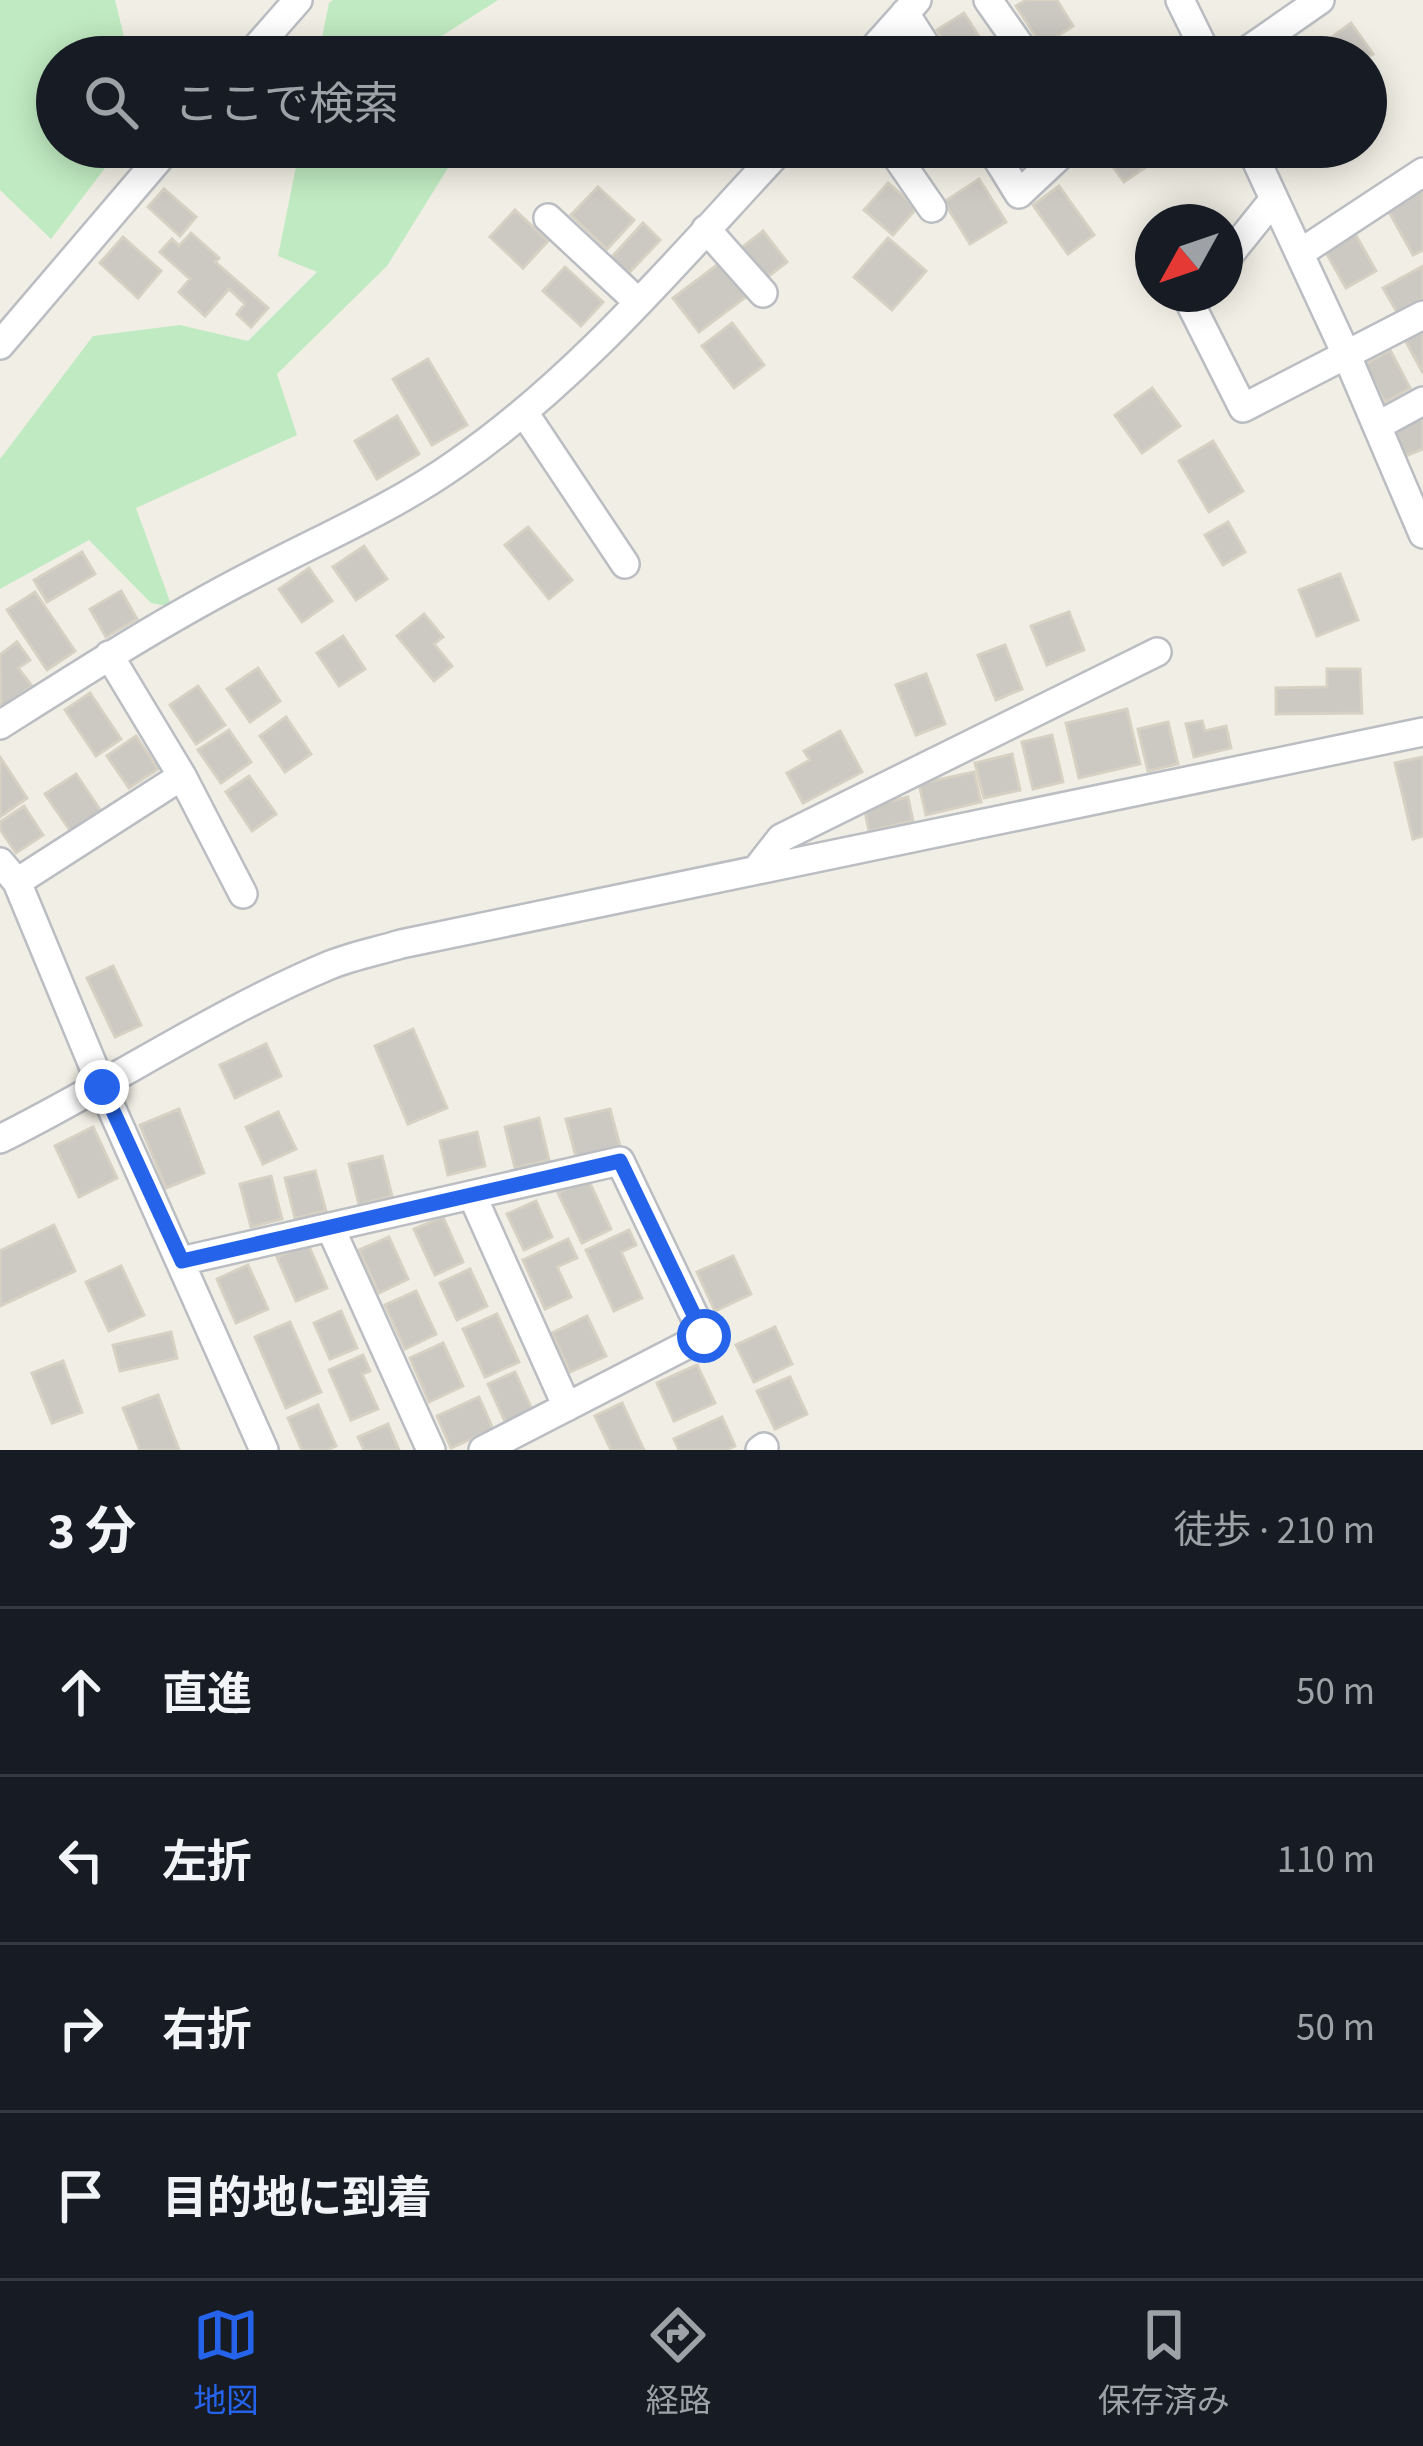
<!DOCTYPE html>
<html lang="ja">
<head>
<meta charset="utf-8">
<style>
  body { margin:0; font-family:"Source Sans 3","Noto Sans JP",sans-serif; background:#20242c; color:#f1f3f6 }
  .compass { position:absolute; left:1135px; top:204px; width:108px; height:108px; border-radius:50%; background:#171b24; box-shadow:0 6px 30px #0003; rotate:230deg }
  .stop { position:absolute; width:36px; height:36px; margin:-27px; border:9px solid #2563eb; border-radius:50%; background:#fff }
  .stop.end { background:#2563eb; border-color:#fff; box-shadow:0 3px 12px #0008 }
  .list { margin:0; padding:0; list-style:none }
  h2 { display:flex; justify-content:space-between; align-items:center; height:156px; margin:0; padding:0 48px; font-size:51px }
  h2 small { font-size:39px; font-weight:400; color:#9ea1a6 }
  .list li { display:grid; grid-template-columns:78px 1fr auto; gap:36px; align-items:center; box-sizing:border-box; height:168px; padding:0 48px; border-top:3px solid #363941 }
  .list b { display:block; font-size:45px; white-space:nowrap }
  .list em { font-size:39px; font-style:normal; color:#9ea1a6 }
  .icon { flex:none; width:66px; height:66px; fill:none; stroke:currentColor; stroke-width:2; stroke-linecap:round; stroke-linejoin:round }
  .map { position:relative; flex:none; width:1423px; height:1450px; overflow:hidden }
  .search { position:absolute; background:#171b24; box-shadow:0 6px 30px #0003; left:36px; right:36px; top:36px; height:132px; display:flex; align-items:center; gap:30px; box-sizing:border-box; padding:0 42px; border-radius:66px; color:#9ea1a6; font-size:45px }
  .sheet { height:828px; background:#171b24 }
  nav { display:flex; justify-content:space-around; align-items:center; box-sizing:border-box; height:168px; border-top:3px solid #363941; background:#171b24; font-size:33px; color:#9ea1a6 }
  nav a { display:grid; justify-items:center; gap:6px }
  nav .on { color:#2563eb }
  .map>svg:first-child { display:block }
</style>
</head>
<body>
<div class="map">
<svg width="1423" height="1450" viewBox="0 0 1423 1450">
  <rect width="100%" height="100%" fill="#f1efe5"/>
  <path fill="#c0eac1" d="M0 0H115L129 57H57V147H121L51 239 0 190Z
    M333 0H498L437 39 462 57H318L329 3Z
    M300 147H461L387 266 277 374 297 435 136 508 172 607 151 603 89 540 0 589V459L93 336 180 325 248 341 317 272 278 256Z"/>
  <path fill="#ccc8c2" stroke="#d6d1c3" stroke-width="3" d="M1026 0H1057L1073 26 1042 46 1016 6Z
    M964 13 992 57H954L937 30Z
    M1351 23 1373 54 1366 58 1331 57 1322 44Z
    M1080 41 1090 57H1055Z
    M1010 147H1047L1021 164Z
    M1099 147H1143L1153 162 1124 182Z
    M979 179 1006 222 970 244 944 202Z
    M888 183 917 208 893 235 864 210Z
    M1059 186 1094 235 1068 254 1033 205Z
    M598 187 634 220 607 249 571 215Z
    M164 189 196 217 180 236 148 207Z
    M1423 190V250L1413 255 1388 210Z
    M515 210 548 241 523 268 490 237Z
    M643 223 660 240 628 274 611 258Z
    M763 231 787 262 764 280 740 249Z
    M1354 232 1376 271 1346 288 1324 249Z
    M191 233 219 258 215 262 268 308 251 327 237 314 245 304 229 289 205 316 179 292 190 279 160 252 172 239 179 246Z
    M123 237 161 271 138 298 100 263Z
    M888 238 926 271 892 310 854 277Z
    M725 259 751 293 699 332 673 298Z
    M1423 266V298L1397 312 1383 288Z
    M565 267 603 302 581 326 543 291Z
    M732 323 764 365 734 388 702 346Z
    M1423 330V373L1405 340Z
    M1390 350 1410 388 1385 402 1364 365Z
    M428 359 467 425 432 445 393 379Z
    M1152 388 1180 426 1142 453 1115 415Z
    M1419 413 1423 423V449L1403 457 1391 424Z
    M397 416 419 454 377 479 355 441Z
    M1213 441 1243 491 1209 512 1179 461Z
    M1228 522 1245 552 1223 565 1205 535Z
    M528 527 572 580 549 599 505 545Z
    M364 546 387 579 356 600 333 567Z
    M82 552 95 574 47 602 34 580Z
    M309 568 332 601 302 622 279 589Z
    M1340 574 1358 620 1317 636 1299 590Z
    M121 591 137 619 106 637 90 609Z
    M35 592 75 651 47 670 7 610Z
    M1069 612 1084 650 1047 665 1031 626Z
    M424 614 443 637 434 644 452 666 434 681 397 636Z
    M343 636 365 669 339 686 317 653Z
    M17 642 30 660 18 668 32 686 1 708 0 655Z
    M1005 645 1022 689 996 700 978 655Z
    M258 668 280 701 250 722 227 689Z
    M1327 669H1360L1362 713 1276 714V688L1327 687Z
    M926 674 945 724 916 735 896 685Z
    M198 686 225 725 196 744 170 705Z
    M90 693 121 739 96 756 65 710Z
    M1127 709 1140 764 1079 778 1066 723Z
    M286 717 311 754 285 772 260 736Z
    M1202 721 1205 731 1226 726 1231 748 1194 757 1186 724Z
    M1168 722 1178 764 1148 771 1138 729Z
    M229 730 251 762 221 783 198 750Z
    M840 731 862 772 803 803 787 773 810 760 804 751Z
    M1052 735 1063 782 1033 789 1022 742Z
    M136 736 158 769 129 788 107 756Z
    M1012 754 1020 790 984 798 975 763Z
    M0 757 27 798 0 817Z
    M1423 757V836L1413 839 1395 763Z
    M974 772 981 802 926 815 919 784Z
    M76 774 101 811 71 832 45 794Z
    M249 776 276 814 252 831 226 792Z
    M908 797 913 821 869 831 864 807Z
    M24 806 43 835 16 853 0 829V822Z
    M113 966 141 1025 115 1037 87 978Z
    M413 1029 447 1108 408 1124 375 1046Z
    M266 1044 281 1076 235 1098 220 1065Z
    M179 1109 204 1173 166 1188 140 1125Z
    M610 1109 620 1146 576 1157 566 1119Z
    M278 1112 296 1149 263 1164 246 1127Z
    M539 1118 549 1160 515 1168 505 1127Z
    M93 1127 117 1178 79 1197 55 1146Z
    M477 1132 485 1166 448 1175 440 1141Z
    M382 1156 392 1196 359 1205 349 1164Z
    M315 1171 326 1211 295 1218 285 1178Z
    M271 1176 282 1219 251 1227 240 1184Z
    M588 1179 611 1229 582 1243 558 1193Z
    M536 1201 552 1237 524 1250 507 1214Z
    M443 1217 463 1262 435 1275 414 1229Z
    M54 1225 75 1271 0 1306V1251Z
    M629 1230 636 1245 621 1252 642 1298 614 1311 586 1250Z
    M389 1237 408 1279 379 1293 359 1250Z
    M568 1239 577 1258 557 1267 571 1297 545 1309 523 1260Z
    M308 1244 327 1288 296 1301 277 1257Z
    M733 1256 751 1294 715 1311 697 1272Z
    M248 1265 268 1309 236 1323 217 1279Z
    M121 1266 144 1315 109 1331 86 1282Z
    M470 1269 487 1306 457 1320 440 1283Z
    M416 1291 436 1334 405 1349 385 1305Z
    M341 1311 357 1348 330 1359 314 1323Z
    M497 1314 519 1362 485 1377 463 1329Z
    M587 1316 606 1356 570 1372 552 1333Z
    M290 1322 321 1392 286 1408 255 1337Z
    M775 1327 792 1364 754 1382 736 1345Z
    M171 1332 177 1358 120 1371 113 1345Z
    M443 1343 463 1386 429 1402 410 1358Z
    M363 1355 370 1371 362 1374 378 1409 351 1420 329 1370Z
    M63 1361 82 1412 52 1423 32 1373Z
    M697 1365 715 1403 674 1421 657 1383Z
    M515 1372 535 1416 508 1428 488 1384Z
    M790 1377 807 1414 775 1429 757 1391Z
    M158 1395 179 1450H140L123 1408Z
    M479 1397 493 1429 451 1448 437 1416Z
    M622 1403 644 1450H611L595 1416Z
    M318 1405 336 1446 327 1450H302L288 1418Z
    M722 1417 735 1446 726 1450H679L674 1439Z
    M388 1424 399 1450H364L358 1437Z"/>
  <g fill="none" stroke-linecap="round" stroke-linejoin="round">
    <defs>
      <path id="street" d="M988 0 1028 57
        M1180 0 1208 57
        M905 13 933 57
        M248 57 298 0
        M866 57 917 0
        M1238 57 1320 0
        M890 147 932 208
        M990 147 1019 194 1069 147
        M1250 147 1347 356 1423 534
        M548 218 638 302
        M706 229 763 293
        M1300 253 1423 172
        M1225 260 1274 199
        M1198 294 1190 303 1243 408 1423 315
        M0 345 169 147
        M525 414 625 564
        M1377 426 1423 401
        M0 725C82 673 163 621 250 576 320 539 392 509 457 463 581 377 680 257 783 147
        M182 776 243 894
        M0 862 17 882 102 1087 264 1450
        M756 870 781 838 1157 652
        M17 882 182 776 109 655
        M0 1139C111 1084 215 1013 330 965 352 956 378 951 401 944L1423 732
        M472 1195 567 1407
        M330 1227 431 1450
        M181 1261 620 1161 704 1336 483 1450
        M760 1450 764 1447"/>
    </defs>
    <use href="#street" stroke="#babdc2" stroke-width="32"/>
    <use href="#street" stroke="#fff" stroke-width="27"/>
  </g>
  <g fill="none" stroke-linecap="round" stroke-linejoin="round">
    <path stroke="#2563eb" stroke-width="15" d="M102 1087 182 1261 620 1161 704 1336"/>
  </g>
</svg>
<svg class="compass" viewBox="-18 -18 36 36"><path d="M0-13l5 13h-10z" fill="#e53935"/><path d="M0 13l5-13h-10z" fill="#9ea1a6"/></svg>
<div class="stop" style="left:704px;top:1336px"></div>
<div class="stop end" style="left:102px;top:1087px"></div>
<div class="search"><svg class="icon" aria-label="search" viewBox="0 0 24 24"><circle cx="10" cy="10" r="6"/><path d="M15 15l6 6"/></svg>ここで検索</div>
</div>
<section class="sheet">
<h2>3 分<small>徒歩 · 210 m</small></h2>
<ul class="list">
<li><svg class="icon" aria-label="ahead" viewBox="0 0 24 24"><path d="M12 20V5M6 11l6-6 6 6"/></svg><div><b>直進</b></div><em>50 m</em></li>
<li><svg class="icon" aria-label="left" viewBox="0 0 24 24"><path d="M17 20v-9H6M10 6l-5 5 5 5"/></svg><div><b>左折</b></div><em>110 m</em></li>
<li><svg class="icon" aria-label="right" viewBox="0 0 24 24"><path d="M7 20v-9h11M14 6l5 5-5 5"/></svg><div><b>右折</b></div><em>50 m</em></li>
<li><svg class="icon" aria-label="arrive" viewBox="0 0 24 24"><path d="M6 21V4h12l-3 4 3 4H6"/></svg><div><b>目的地に到着</b></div></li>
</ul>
</section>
<nav>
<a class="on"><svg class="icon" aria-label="map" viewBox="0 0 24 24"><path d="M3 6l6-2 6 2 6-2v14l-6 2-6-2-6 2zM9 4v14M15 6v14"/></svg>地図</a>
<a><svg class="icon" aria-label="directions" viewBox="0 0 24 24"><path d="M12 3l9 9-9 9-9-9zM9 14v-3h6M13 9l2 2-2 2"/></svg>経路</a>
<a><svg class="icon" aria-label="saved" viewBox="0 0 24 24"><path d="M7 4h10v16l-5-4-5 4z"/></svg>保存済み</a>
</nav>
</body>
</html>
